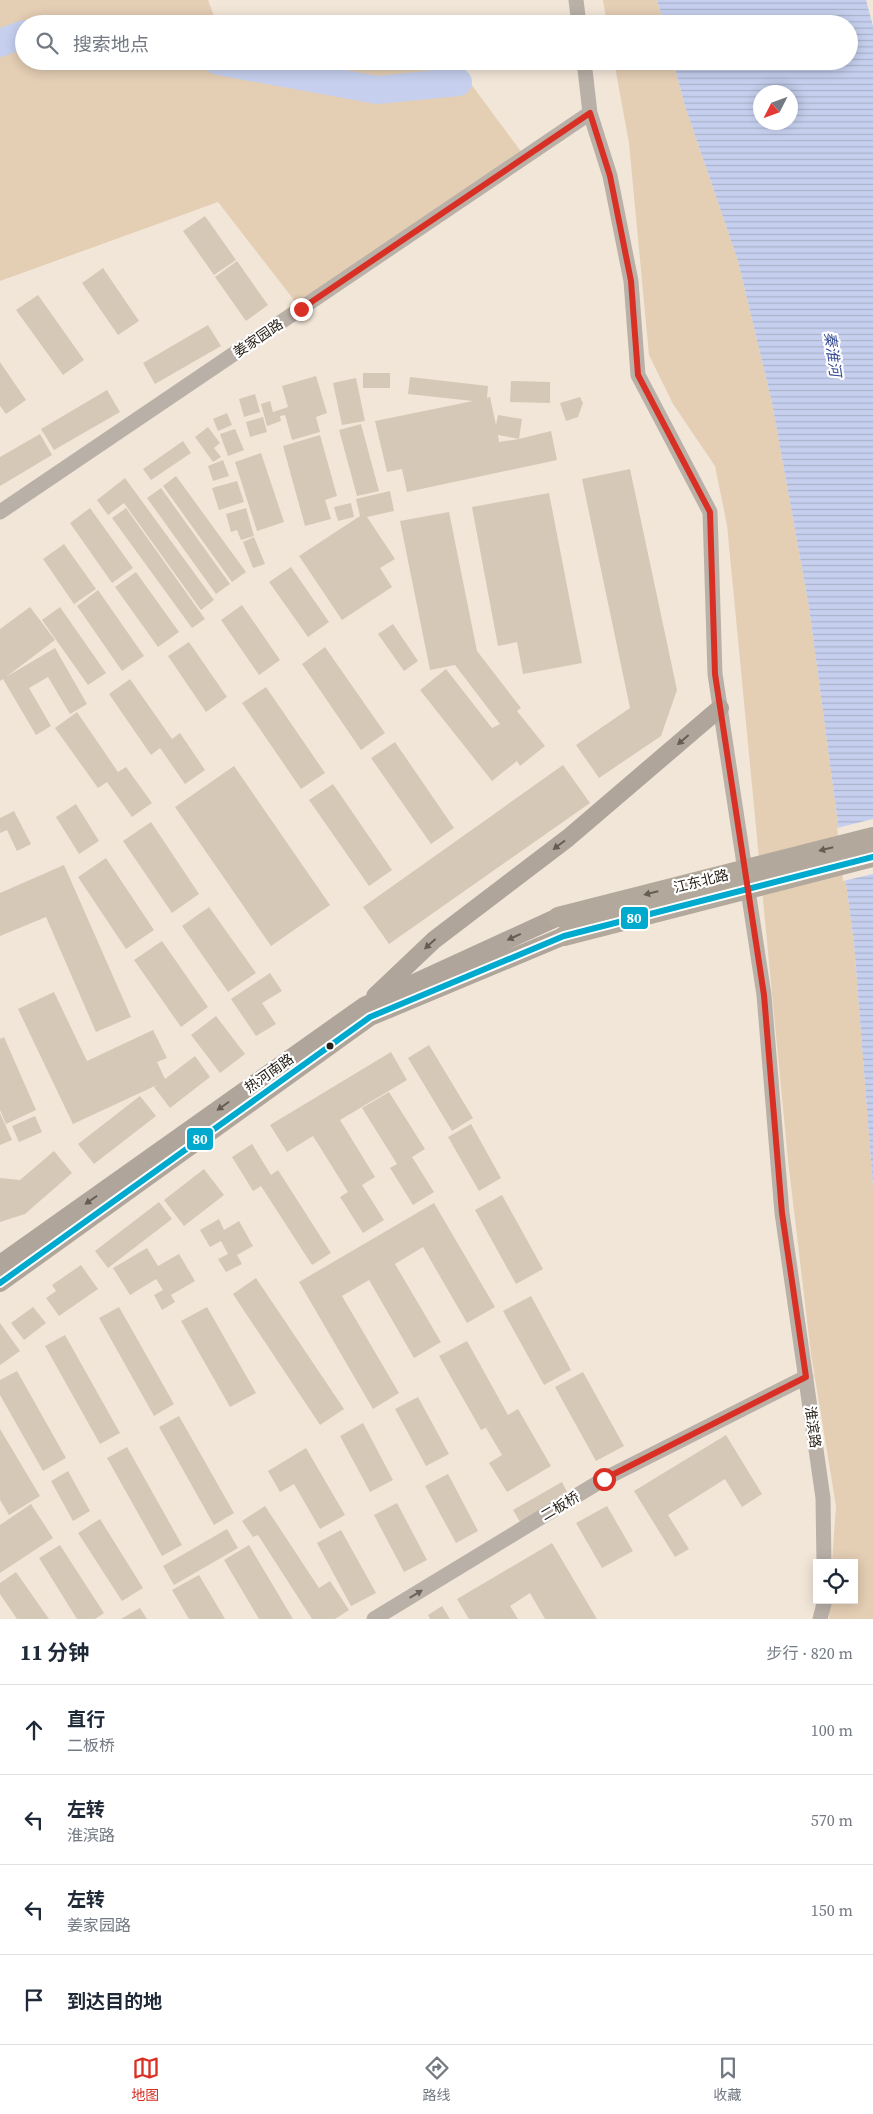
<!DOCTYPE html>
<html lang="zh">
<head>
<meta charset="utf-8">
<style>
  body { margin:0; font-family:"Source Serif 4","Noto Sans SC",serif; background:#f2f2f3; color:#1f2937 }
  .controls { position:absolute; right:15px; bottom:15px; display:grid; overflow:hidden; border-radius:0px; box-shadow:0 2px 12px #0003 }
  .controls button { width:45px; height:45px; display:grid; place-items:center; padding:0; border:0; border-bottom:1px solid #e0e1e3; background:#fff; color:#1f2937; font:25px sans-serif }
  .compass { position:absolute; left:753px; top:85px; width:45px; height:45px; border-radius:50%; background:#fff; box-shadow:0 2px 12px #0003; rotate:228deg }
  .stop { position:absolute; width:15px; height:15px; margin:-11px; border:4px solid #d93025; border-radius:50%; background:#fff }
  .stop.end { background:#d93025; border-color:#fff; box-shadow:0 1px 5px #0008 }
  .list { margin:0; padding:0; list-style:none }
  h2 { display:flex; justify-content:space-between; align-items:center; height:65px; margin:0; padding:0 20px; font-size:21px }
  h2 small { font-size:16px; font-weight:400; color:#747a83 }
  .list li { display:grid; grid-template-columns:32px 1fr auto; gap:15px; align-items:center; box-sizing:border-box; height:90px; padding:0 20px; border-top:1px solid #e0e1e3 }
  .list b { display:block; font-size:19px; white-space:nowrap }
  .list p { margin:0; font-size:16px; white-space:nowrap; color:#747a83 }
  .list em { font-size:16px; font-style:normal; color:#747a83 }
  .icon { flex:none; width:28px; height:28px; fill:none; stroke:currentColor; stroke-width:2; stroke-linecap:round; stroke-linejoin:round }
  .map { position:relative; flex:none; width:873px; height:1619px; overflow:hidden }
  .search { position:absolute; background:#fff; box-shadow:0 2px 12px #0003; left:15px; right:15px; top:15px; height:55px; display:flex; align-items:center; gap:12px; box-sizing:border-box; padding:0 18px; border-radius:28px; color:#747a83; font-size:19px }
  .sheet { height:425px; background:#fff }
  nav { display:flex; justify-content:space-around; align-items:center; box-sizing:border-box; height:70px; border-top:1px solid #e0e1e3; background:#fff; font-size:14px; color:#747a83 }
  nav a { display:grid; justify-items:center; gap:2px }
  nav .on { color:#d93025 }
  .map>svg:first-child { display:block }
</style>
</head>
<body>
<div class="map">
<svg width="873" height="1619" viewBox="0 0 873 1619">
  <defs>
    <pattern id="water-rules" width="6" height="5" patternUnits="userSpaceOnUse" patternTransform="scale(1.25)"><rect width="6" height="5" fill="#c6d0ee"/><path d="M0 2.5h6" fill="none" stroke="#aab2cb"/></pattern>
  </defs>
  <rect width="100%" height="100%" fill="#f2e6d8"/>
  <path fill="#e4ceb4" d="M0 0H208L217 24H24V61H454L525 157 301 309 218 202 0 281Z
    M603 0H657L664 24H607Z
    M614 61H673L685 106 738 261 772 403 809 607 854 943 873 1187V1619H829L830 1600H854V1563H832L836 1506 811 1354 788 1160 727 525 715 466 673 404 649 355 629 143Z"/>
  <path fill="url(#water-rules)" fill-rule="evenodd" d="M657 0H866L873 26V1187L854 943 809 607 772 403 738 261 685 106 673 61H849V24H664ZM760 92H790V122H760Z"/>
  <path fill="#f2e6d8" d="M873 819V874L843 881 837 828Z"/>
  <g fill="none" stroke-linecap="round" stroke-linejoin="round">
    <path stroke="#c6d0ee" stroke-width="28" d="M0 43 24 34
      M218 61 377 90 458 82"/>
  </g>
  <path fill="#d6c8b7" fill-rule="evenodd" d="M205 216 236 260 214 275 183 231Z
    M237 261 268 305 246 321 215 277Z
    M103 268 139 321 118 335 82 283Z
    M38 295 84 360 63 375 16 310Z
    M208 325 221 346 155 384 143 363Z
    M0 362 26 400 6 414 0 406Z
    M363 373H390V388H363Z
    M316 376 327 413 316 417 320 432 292 440 285 415 280 416 281 421 267 426 261 404 270 401 273 412 288 407 282 386Z
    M410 377 488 386 487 398 490 397 496 425 498 415 522 419 519 439 551 431 557 460 407 492 402 469 387 472 375 421 473 401 408 394ZM498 435 519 439 499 442Z
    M356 378 365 421 342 425 333 383Z
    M511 381 550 382V403L510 402Z
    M107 390 120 412 54 450 41 429Z
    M255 394 260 412 244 417 239 399Z
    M580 397 583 403 578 417 566 421 560 403Z
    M227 413 232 425 218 431 213 419Z
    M263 417 267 432 250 437 246 422Z
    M361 424 379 491 357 496 339 430Z
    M208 427 220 443 214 448 221 457 213 462 195 437Z
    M235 429 244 450 228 456 220 434Z
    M40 434 52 455 0 486V457Z
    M320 435 337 496 325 500 331 519 305 526 283 446Z
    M183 441 191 453 151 480 143 469Z
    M261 453 284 522 257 531 235 462Z
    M223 460 229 476 213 481 208 466Z
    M630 469 677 690 661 736 599 778 576 745 630 708 582 479Z
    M176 476 246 572 232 582 163 486Z
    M125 478 214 600 201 610 124 503 108 515 97 500Z
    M237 481 244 502 219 510 212 488Z
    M161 488 230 584 216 594 147 498Z
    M390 491 394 511 367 517 395 559 380 568 392 587 342 620 299 556 360 516 356 499Z
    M549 493 582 663 523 674 517 642 498 646 472 507Z
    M351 503 354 517 338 521 334 507Z
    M90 508 133 568 112 583 70 523Z
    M126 508 205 619 192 628 112 518Z
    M246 508 254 536 241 540 237 530 231 532 226 514Z
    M449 512 477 651 521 708 517 711 545 746 520 766 517 761 492 781 420 690 446 669 492 728 500 724 455 665 430 670 400 521Z
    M254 537 265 564 253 568 243 542Z
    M64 544 96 589 74 604 43 559Z
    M291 567 329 622 308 637 269 582Z
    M136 572 179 632 158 647 115 587Z
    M98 590 144 656 122 671 77 606Z
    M242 605 280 660 259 675 221 620Z
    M30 607 55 640 6 677 55 648 87 704 70 714 48 677 29 688 51 726 36 735 3 679 0 681V629Z
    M60 607 106 673 88 685 42 620Z
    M393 624 418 661 404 671 378 634Z
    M189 642 227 697 206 712 168 656Z
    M325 647 385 733 361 750 302 664Z
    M130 679 172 739 180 733 205 770 185 784 160 748 151 755 109 694Z
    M266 687 325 773 301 789 242 703Z
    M77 712 118 772 126 767 152 803 132 817 107 782 98 788 55 728Z
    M395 742 454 828 431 844 371 758Z
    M563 765 590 803 389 944 363 907Z
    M234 766 330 905 271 946 175 807Z
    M333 784 392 870 369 886 309 800Z
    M76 804 99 841 79 854 56 817Z
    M14 811 31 844 17 851 7 830 0 833V818Z
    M151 822 199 894 172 913 123 841Z
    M106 858 154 930 126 949 78 877Z
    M64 865 131 1017 96 1032 46 917 0 936V893Z
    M209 907 256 973 228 992 182 926Z
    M162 941 208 1007 181 1027 134 960Z
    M270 973 282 991 262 1003 276 1024 256 1036 231 999Z
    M54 992 87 1061 153 1030 167 1058 157 1062 165 1079 195 1056 210 1077 170 1108 154 1087 157 1085 73 1124 18 1009Z
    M216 1016 245 1054 220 1073 191 1035Z
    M4 1037 36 1110 6 1124 0 1110V1039Z
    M429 1045 473 1118 452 1131 408 1058Z
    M391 1052 407 1080 340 1120 375 1177 362 1185 384 1220 363 1233 340 1197 348 1192 313 1136 287 1152 270 1125Z
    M389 1092 425 1149 412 1157 434 1192 413 1205 390 1168 397 1164 362 1108Z
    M140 1096 156 1116 94 1164 78 1144Z
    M0 1113 12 1140 0 1145Z
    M35 1116 42 1132 19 1142 12 1126Z
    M471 1124 501 1178 479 1191 448 1137Z
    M252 1144 271 1175 278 1170 331 1253 312 1265 261 1186 253 1191 232 1157Z
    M54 1151 72 1173 25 1214 0 1222V1178L20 1180Z
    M204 1169 224 1195 184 1226 164 1200Z
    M502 1195 543 1269 516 1284 475 1210Z
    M159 1202 172 1219 108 1268 95 1251Z
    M434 1203 495 1307 467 1323 423 1247 395 1264 441 1342 414 1358 369 1280 342 1296 399 1393 373 1409 299 1282Z
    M219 1219 224 1230 239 1221 253 1246 237 1255 242 1264 226 1272 218 1259 228 1254 221 1241 210 1247 200 1230Z
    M147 1248 158 1266 179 1254 195 1281 171 1295 175 1302 162 1310 154 1295 163 1290 156 1279 130 1295 113 1268Z
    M81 1265 98 1289 59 1316 46 1298 56 1291 52 1285Z
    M256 1278 344 1409 320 1425 233 1294Z
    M531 1296 571 1370 544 1385 503 1311Z
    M33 1307 46 1323 24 1340 11 1323Z
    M119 1307 174 1404 154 1416 99 1318Z
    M207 1307 256 1393 230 1407 181 1321Z
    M0 1323 20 1351 0 1365Z
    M65 1335 120 1433 100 1444 45 1346Z
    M467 1341 508 1415 518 1409 551 1466 507 1492 489 1463 502 1455 486 1428 494 1424 481 1430 439 1356Z
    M17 1371 66 1458 43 1471 0 1395V1380Z
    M583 1372 624 1446 596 1461 555 1387Z
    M418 1397 449 1454 426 1466 395 1409Z
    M179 1416 234 1513 214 1525 159 1427Z
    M363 1423 393 1480 370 1492 340 1436Z
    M0 1429 40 1496 9 1515 0 1500Z
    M726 1435 762 1494 742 1507 725 1479 668 1515 689 1549 675 1557 634 1491Z
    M127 1447 182 1545 162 1556 107 1458Z
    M306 1448 345 1515 320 1529 294 1484 280 1492 268 1471Z
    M68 1471 90 1511 73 1521 51 1481Z
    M448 1474 478 1531 456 1543 425 1486Z
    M562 1482 568 1494 520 1522 513 1510Z
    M397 1503 427 1560 404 1572 374 1515Z
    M31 1504 53 1538 0 1573V1525Z
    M265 1506 319 1588 330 1581 349 1610 335 1619H312L258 1535 253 1537 242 1521Z
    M607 1506 633 1551 602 1568 576 1523Z
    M100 1519 143 1588 122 1601 78 1533Z
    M227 1529 238 1548 174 1585 163 1566Z
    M341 1530 376 1593 351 1606 317 1543Z
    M552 1543 597 1619H545L530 1593 510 1606 518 1619H469L457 1599Z
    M60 1545 104 1613 95 1619H77L39 1558Z
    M249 1545 293 1619H259L224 1560Z
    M16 1572 49 1619H17L0 1594V1583Z
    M199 1575 225 1619H189L172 1590Z
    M442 1606 450 1619H430L428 1615Z
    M140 1608 147 1619H121Z"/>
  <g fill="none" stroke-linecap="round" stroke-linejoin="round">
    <path stroke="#b9b0a8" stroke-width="15" d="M576 0 579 24
      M584 61 590 113 610 176 631 281 638 375 710 512 715 674 764 995 782 1213 823 1498 824 1563
      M0 512 590 113
      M374 1619 604 1479 806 1377
      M820 1619 825 1600"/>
    <path stroke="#afa59b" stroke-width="18" d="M375 996 434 940 568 838 720 708
      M0 1264 364 1006 558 917
      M0 1283 370 1017 564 936"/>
    <path stroke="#b2a89c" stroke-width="20" d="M558 917 873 837
      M564 936 873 857"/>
    <defs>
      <path id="bus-1" d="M0 1283 370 1017 564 936 873 857"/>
    </defs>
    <use href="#bus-1" stroke="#fff" stroke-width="10"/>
    <use href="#bus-1" stroke="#00a9ce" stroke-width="6"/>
  </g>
  <defs><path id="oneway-solid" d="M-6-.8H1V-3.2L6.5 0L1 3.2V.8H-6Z" transform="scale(1.25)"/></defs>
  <g fill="#655c53">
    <use href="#oneway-solid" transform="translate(683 740) rotate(139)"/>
    <use href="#oneway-solid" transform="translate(559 845) rotate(143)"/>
    <use href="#oneway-solid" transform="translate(514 937) rotate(155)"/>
    <use href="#oneway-solid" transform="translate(430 944) rotate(138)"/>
    <use href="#oneway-solid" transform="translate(223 1106) rotate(145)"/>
    <use href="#oneway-solid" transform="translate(91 1200) rotate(145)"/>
  </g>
  <g fill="#675e53">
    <use href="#oneway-solid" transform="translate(826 849) rotate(166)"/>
    <use href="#oneway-solid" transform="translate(651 893) rotate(166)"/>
  </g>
  <use fill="#6a6159" href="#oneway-solid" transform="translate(416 1594) rotate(-31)"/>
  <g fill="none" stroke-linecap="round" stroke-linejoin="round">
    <path stroke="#d93025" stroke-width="6" d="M301 309 590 113 610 176 631 281 638 375 710 512 715 674 764 995 782 1213 806 1377 604 1479"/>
  </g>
  <circle fill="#292118" stroke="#fff" stroke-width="2" cx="330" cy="1046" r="4.5"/>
  <g text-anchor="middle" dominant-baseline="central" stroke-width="4.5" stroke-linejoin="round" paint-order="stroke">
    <g font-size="14" fill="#292118" stroke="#fff">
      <text transform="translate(258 338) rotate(-34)">姜家园路</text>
      <text transform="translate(701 881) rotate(-14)">江东北路</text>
      <text transform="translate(269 1073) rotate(-35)">热河南路</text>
      <text transform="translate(813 1427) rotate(82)">淮滨路</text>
      <text transform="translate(560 1506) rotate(-31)">二板桥</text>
    </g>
    <g font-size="15" font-style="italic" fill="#374c94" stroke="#fff">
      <text transform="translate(833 354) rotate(82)">秦淮河</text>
    </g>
  </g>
  <g stroke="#fff" stroke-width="2">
    <rect x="620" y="906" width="29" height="24" rx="5" fill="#00a9ce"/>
    <rect x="186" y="1127" width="28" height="24" rx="5" fill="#00a9ce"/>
  </g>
  <g font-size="14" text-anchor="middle" font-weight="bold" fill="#fff">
    <text x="634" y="923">80</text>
    <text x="200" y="1144">80</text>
  </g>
</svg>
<div class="controls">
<button><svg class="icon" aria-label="locate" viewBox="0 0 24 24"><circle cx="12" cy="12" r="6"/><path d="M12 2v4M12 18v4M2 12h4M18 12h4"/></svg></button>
</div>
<svg class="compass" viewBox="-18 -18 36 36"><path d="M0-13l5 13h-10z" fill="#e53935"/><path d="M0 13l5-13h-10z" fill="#747a83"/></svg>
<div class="stop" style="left:604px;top:1479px"></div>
<div class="stop end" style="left:301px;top:309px"></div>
<div class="search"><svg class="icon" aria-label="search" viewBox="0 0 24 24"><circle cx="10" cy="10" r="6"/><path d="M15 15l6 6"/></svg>搜索地点</div>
</div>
<section class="sheet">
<h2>11 分钟<small>步行 · 820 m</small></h2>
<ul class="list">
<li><svg class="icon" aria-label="ahead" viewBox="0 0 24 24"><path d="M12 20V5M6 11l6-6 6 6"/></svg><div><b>直行</b><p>二板桥</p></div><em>100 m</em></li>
<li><svg class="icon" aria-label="left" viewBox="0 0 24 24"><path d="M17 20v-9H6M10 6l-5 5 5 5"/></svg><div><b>左转</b><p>淮滨路</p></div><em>570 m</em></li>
<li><svg class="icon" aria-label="left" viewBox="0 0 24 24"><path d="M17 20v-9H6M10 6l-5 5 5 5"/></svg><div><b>左转</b><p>姜家园路</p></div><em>150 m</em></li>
<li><svg class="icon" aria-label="arrive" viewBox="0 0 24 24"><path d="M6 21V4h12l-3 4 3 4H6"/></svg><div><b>到达目的地</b></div></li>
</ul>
</section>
<nav>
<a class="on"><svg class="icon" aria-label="map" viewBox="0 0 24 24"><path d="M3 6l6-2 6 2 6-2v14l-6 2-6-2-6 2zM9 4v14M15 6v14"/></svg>地图</a>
<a><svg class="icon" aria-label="directions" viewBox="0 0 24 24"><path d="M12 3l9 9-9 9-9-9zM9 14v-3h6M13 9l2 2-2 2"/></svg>路线</a>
<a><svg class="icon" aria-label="saved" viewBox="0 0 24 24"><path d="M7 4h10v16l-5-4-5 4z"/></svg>收藏</a>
</nav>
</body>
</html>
